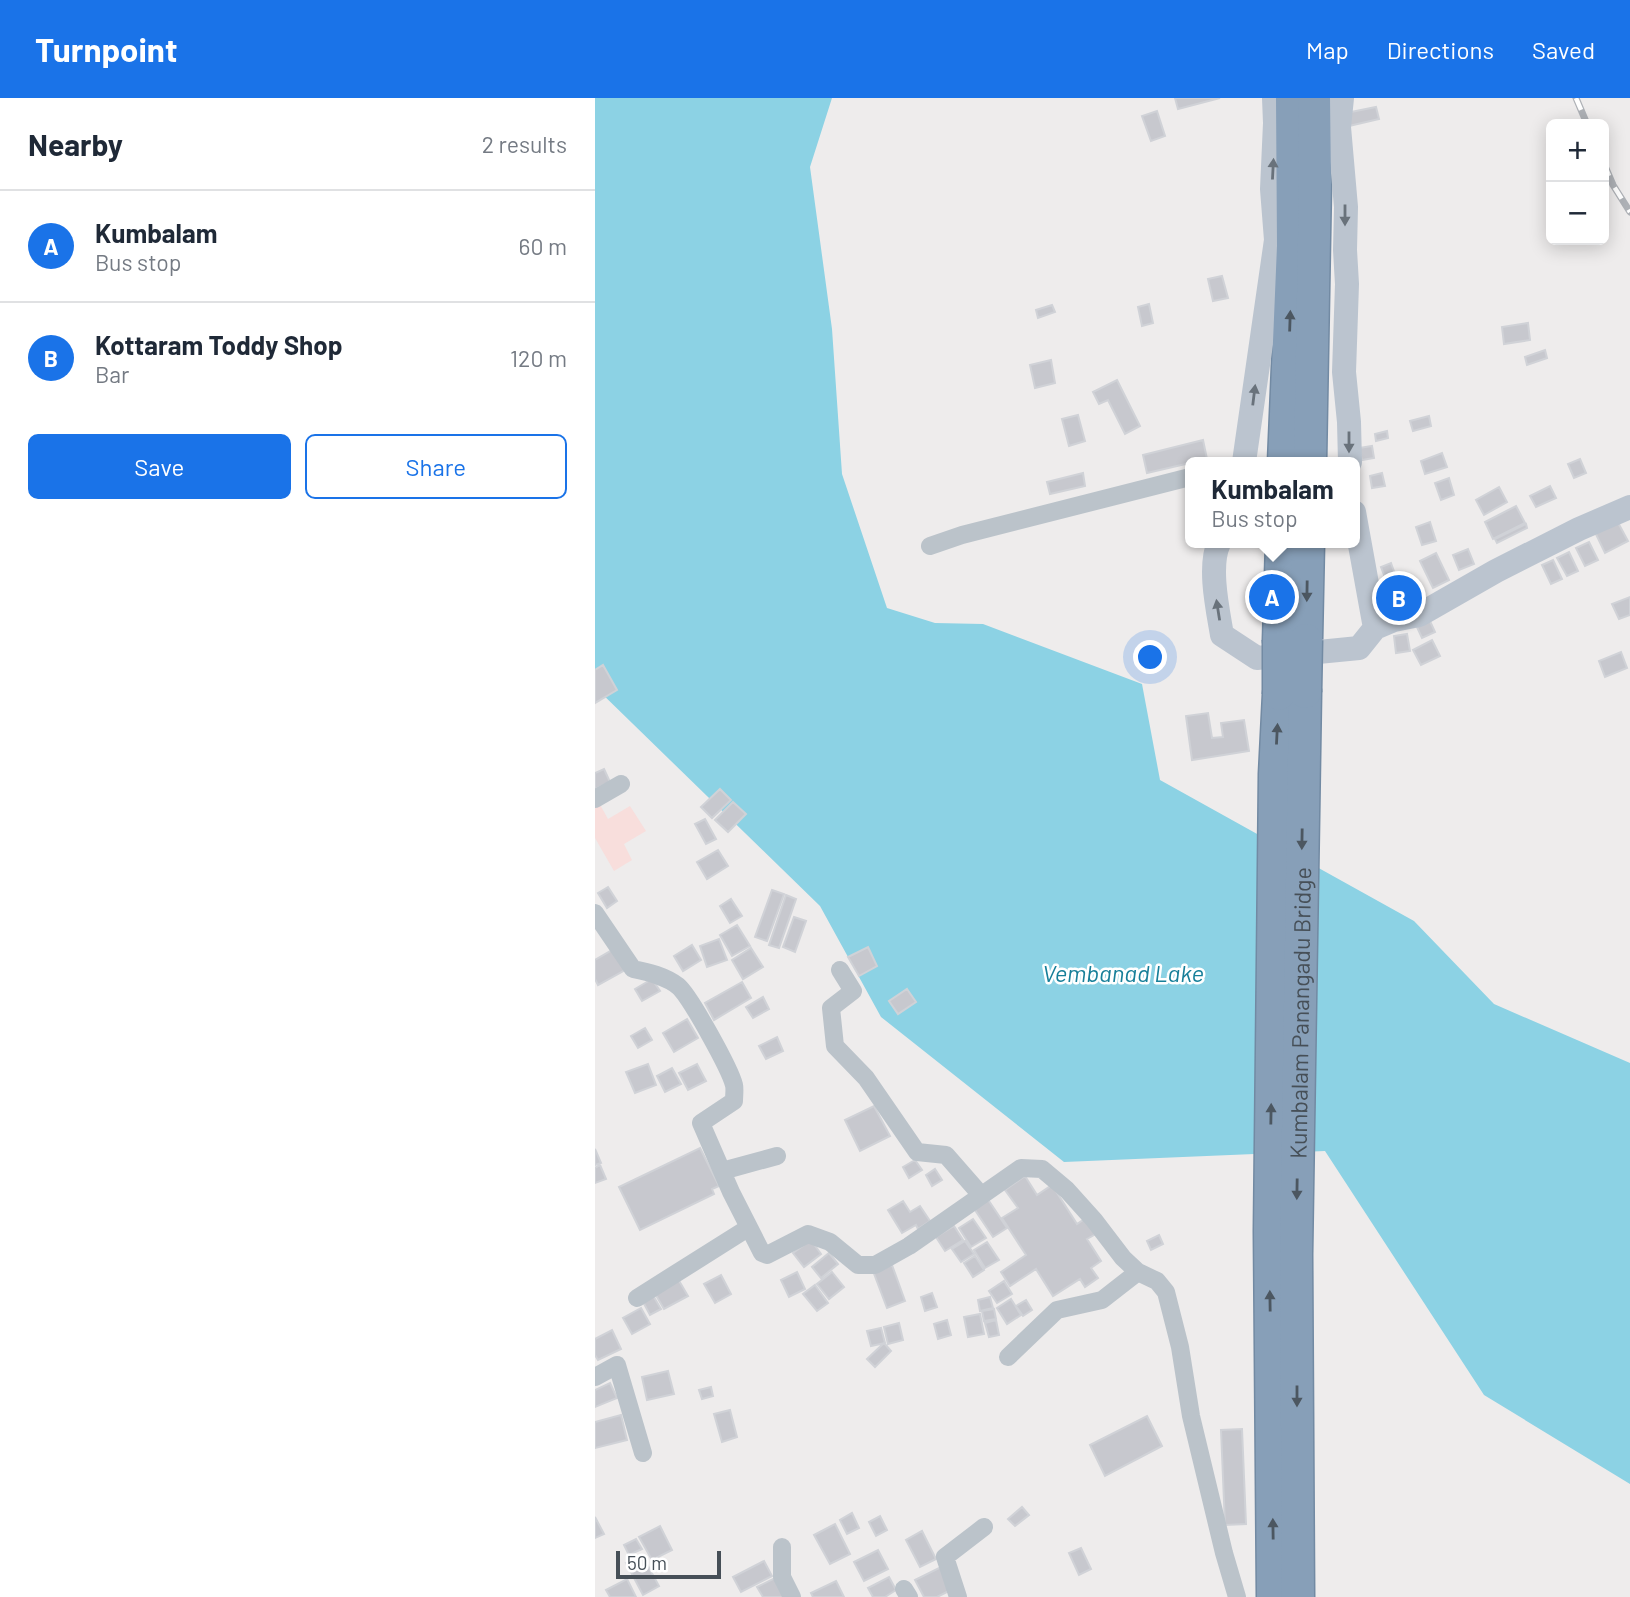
<!DOCTYPE html>
<html lang="en">
<head>
<meta charset="utf-8">
<style>
  body { margin:0; font-family:Barlow,sans-serif; background:#f6f6f7; color:#1f2937 }
  .controls { position:absolute; right:21px; top:21px; display:grid; overflow:hidden; border-radius:10px; box-shadow:0 4px 18px #0003 }
  .controls button { width:63px; height:63px; display:grid; place-items:center; padding:0; border:0; border-bottom:2px solid #e0e1e3; background:#fff; color:#1f2937; font:35px sans-serif }
  .scale { position:absolute; left:21px; bottom:18px; width:105px; box-sizing:border-box; padding-left:7px; border:4px solid #464f57; border-top:0; font-size:19px; line-height:24px; white-space:nowrap; color:#464f57; -webkit-text-stroke:5px #fff; paint-order:stroke }
  .you { position:absolute; left:556px; top:560px; width:24px; height:24px; margin:-18px; border:5px solid #fff; border-radius:50%; background:#1a73e8; box-shadow:0 0 0 10px #1a73e833 }
  .badge { display:grid; place-items:center; width:46px; height:46px; border-radius:50%; background:#1a73e8; color:#fff; font-size:23px; font-weight:700 }
  .pin { position:absolute; translate:-50% -50%; border:4px solid #fff; box-shadow:0 2px 7px #0006 }
  .popup { position:absolute; left:590px; top:359px; width:175px; height:91px; box-sizing:border-box; display:grid; place-content:center; border-radius:10px; background:#fff; filter:drop-shadow(0 2px 5px #0005); font-size:23px; white-space:nowrap; color:#747a83 }
  .popup b { font-size:26px; color:#1f2937 }
  .popup::after { content:''; position:absolute; left:50%; top:100%; margin-left:-14px; border:14px solid transparent; border-top-color:#fff }
  .list { margin:0; padding:0; list-style:none }
  h2 { display:flex; justify-content:space-between; align-items:center; height:91px; margin:0; padding:0 28px; font-size:30px }
  h2 small { font-size:23px; font-weight:400; color:#747a83 }
  .list li { display:grid; grid-template-columns:46px 1fr auto; gap:21px; align-items:center; box-sizing:border-box; height:112px; padding:0 28px; border-top:2px solid #e0e1e3 }
  .list b { display:block; font-size:26px; white-space:nowrap }
  .list p { margin:0; font-size:23px; white-space:nowrap; color:#747a83 }
  .list em { font-size:23px; font-style:normal; color:#747a83 }
  .actions { display:flex; gap:14px; padding:21px 28px }
  .actions a { flex:1; padding:16px 0; border:2px solid #1a73e8; border-radius:10px; text-align:center; font-size:24px; color:#1a73e8 }
  .actions .main { background:#1a73e8; color:#fff }
  .map { position:relative; flex:none; width:1035px; height:1499px; overflow:hidden }
  header { display:flex; align-items:center; gap:42px; box-sizing:border-box; height:98px; padding:0 35px; background:#1a73e8; color:#fff }
  header strong { font-size:33px }
  nav { display:flex; gap:38px; margin-inline-start:auto; font-size:24px }
  main { display:flex }
  aside { flex:1; background:#fff }
  .map>svg:first-child { display:block }
</style>
</head>
<body>
<header>
<strong>Turnpoint</strong>
<nav><a>Map</a><a>Directions</a><a>Saved</a></nav>
</header>
<main>
<aside>
<h2>Nearby<small>2 results</small></h2>
<ul class="list">
<li><span class="badge">A</span><div><b>Kumbalam</b><p>Bus stop</p></div><em>60 m</em></li>
<li><span class="badge">B</span><div><b>Kottaram Toddy Shop</b><p>Bar</p></div><em>120 m</em></li>
</ul>
<div class="actions"><a class="main">Save</a><a>Share</a></div>
</aside>
<div class="map">
<svg width="1035" height="1499" viewBox="0 0 1035 1499">
  <rect width="100%" height="100%" fill="#eeecec"/>
  <path fill="#f8dedc" d="M3 703 13 721 35 708 51 733 29 746 37 762 19 773 0 740V705Z"/>
  <path fill="#8cd2e4" d="M0 0H237L215 69 237 231 247 376 292 510 340 525 388 526 547 586 565 682 819 823 899 906 1035 965V1386L889 1297 730 1053 469 1064 286 919 225 808 0 589Z"/>
  <path fill="#c7c8ce" stroke="#d0d2d7" stroke-width="2" d="M580 0H625L583 11Z
    M781 9 784 21 754 28 751 15Z
    M562 13 570 38 556 43 547 18Z
    M627 178 633 200 618 203 613 181Z
    M554 206 558 225 547 228 543 209Z
    M457 207 460 214 443 220 441 212Z
    M933 225 935 242 909 246 907 229Z
    M950 252 952 260 932 267 930 259Z
    M456 262 460 285 440 290 435 267Z
    M522 282 545 328 530 336 513 302 504 306 498 294Z
    M483 317 490 343 474 348 467 321Z
    M834 318 836 328 818 333 815 323Z
    M792 333 793 340 781 343 780 336Z
    M608 342 612 361 552 375 548 357Z
    M777 348 779 360 767 362 764 350Z
    M847 355 852 369 830 376 826 363Z
    M985 361 991 375 979 380 973 366Z
    M488 375 490 388 455 396 452 384Z
    M787 375 790 388 777 390 775 378Z
    M854 380 859 397 846 402 840 385Z
    M955 388 961 400 941 409 935 398Z
    M904 389 912 404 889 417 881 402Z
    M921 408 930 425 898 441 890 424Z
    M1020 419 1033 443 1010 455 998 430Z
    M835 424 841 443 827 447 821 429Z
    M931 426 932 430 902 445 900 441Z
    M994 444 1003 462 990 468 981 450Z
    M873 451 879 466 864 472 858 457Z
    M974 454 983 473 972 478 962 460Z
    M841 455 854 482 838 490 825 463Z
    M958 462 967 481 956 486 947 467Z
    M796 465 801 479 791 482 786 469Z
    M807 487 810 497 800 500 797 490Z
    M818 496 820 501 794 512 792 508Z
    M1035 499V517L1024 521 1017 506Z
    M834 521 840 534 827 540 821 527Z
    M812 536 815 553 801 555 799 538Z
    M837 542 845 558 826 567 818 552Z
    M1026 554 1032 570 1010 579 1004 563Z
    M8 567 22 592 0 605V572Z
    M613 615 617 640 628 639 626 625 649 622 654 653 597 662 591 618Z
    M9 671 15 684 0 691V675Z
    M125 691 136 702 117 720 106 709Z
    M138 704 151 716 133 734 120 722Z
    M110 721 121 741 111 746 100 726Z
    M123 752 133 768 112 781 102 764Z
    M13 789 22 803 12 810 3 795Z
    M177 792 189 796 172 843 160 839Z
    M191 797 201 801 184 850 174 847Z
    M136 801 147 818 135 825 125 808Z
    M199 819 211 823 200 854 188 849Z
    M142 827 155 848 137 858 125 837Z
    M124 841 132 862 112 869 105 848Z
    M97 847 106 862 88 873 79 858Z
    M273 849 282 868 264 878 253 859Z
    M156 850 168 869 148 881 137 862Z
    M19 851 30 872 3 887 0 881V862Z
    M57 881 65 893 47 903 40 891Z
    M147 884 156 900 119 922 110 905Z
    M312 891 321 904 303 916 294 903Z
    M168 899 174 911 158 920 151 909Z
    M92 921 103 940 79 954 68 935Z
    M50 930 57 942 43 950 36 938Z
    M182 939 188 953 171 961 164 948Z
    M53 966 61 987 40 995 31 974Z
    M102 966 111 983 93 992 84 975Z
    M77 970 86 986 70 994 62 978Z
    M279 1008 295 1038 265 1053 250 1022Z
    M105 1050 124 1088 117 1091 119 1096 45 1132 24 1089Z
    M0 1051 6 1065 0 1067Z
    M320 1062 327 1072 314 1080 308 1069Z
    M5 1067 11 1081 0 1085V1070Z
    M340 1071 347 1082 337 1088 331 1077Z
    M430 1078 442 1097 457 1087 482 1126 491 1120 501 1136 492 1141 506 1163 496 1170 503 1180 490 1189 485 1181 458 1198 441 1171 415 1188 406 1174 431 1157 407 1120 423 1110 410 1092Z
    M392 1100 412 1130 398 1139 378 1109Z
    M308 1103 315 1114 325 1108 335 1123 323 1131 321 1127 307 1135 293 1112Z
    M378 1121 391 1140 376 1149 364 1130Z
    M359 1128 368 1142 350 1153 341 1139Z
    M564 1137 568 1146 556 1152 552 1143Z
    M216 1142 226 1156 209 1169 198 1155Z
    M370 1143 379 1156 366 1164 357 1151Z
    M392 1144 404 1162 390 1170 379 1152Z
    M234 1155 243 1166 226 1180 217 1169Z
    M380 1158 389 1172 378 1179 369 1165Z
    M297 1167 310 1203 292 1210 278 1173Z
    M202 1174 210 1191 194 1199 186 1182Z
    M237 1174 249 1189 234 1201 222 1186Z
    M126 1177 136 1196 120 1205 109 1186Z
    M83 1181 93 1198 69 1211 59 1194Z
    M409 1183 417 1196 402 1205 394 1193Z
    M220 1187 233 1205 222 1213 208 1196Z
    M56 1194 66 1211 55 1217 46 1200Z
    M337 1195 342 1209 330 1213 326 1199Z
    M395 1199 398 1210 385 1213 383 1202Z
    M416 1201 426 1217 412 1226 402 1210Z
    M431 1202 437 1212 428 1218 421 1208Z
    M46 1210 55 1226 37 1236 28 1220Z
    M399 1211 401 1221 389 1223 387 1213Z
    M385 1216 389 1236 373 1239 369 1219Z
    M352 1222 356 1237 343 1241 339 1226Z
    M401 1222 404 1237 394 1239 390 1225Z
    M304 1225 308 1242 293 1246 289 1229Z
    M286 1230 290 1245 276 1248 272 1233Z
    M17 1232 26 1251 3 1262 0 1257V1241Z
    M289 1245 296 1253 280 1269 272 1261Z
    M73 1273 79 1296 52 1302 47 1279Z
    M15 1285 22 1300 0 1309V1292Z
    M116 1289 118 1298 107 1301 104 1292Z
    M135 1312 142 1339 127 1344 119 1316Z
    M26 1317 32 1342 0 1350V1324Z
    M552 1318 567 1348 510 1378 495 1347Z
    M647 1331 651 1426 630 1427 626 1332Z
    M427 1409 434 1417 420 1428 413 1421Z
    M257 1415 264 1430 252 1436 245 1422Z
    M285 1418 292 1432 281 1438 274 1424Z
    M0 1419 9 1436 0 1440Z
    M240 1426 255 1456 235 1466 219 1437Z
    M65 1428 77 1452 57 1462 44 1439Z
    M327 1433 341 1461 325 1469 311 1442Z
    M41 1441 47 1451 34 1457 29 1447Z
    M486 1450 496 1471 484 1477 474 1455Z
    M283 1452 293 1471 269 1483 259 1464Z
    M47 1457 64 1488 48 1497 31 1465Z
    M169 1463 177 1478 146 1494 138 1479Z
    M346 1469 358 1491 342 1499H329L320 1482Z
    M184 1478 195 1499H168L162 1489Z
    M294 1479 301 1492 290 1499H278L273 1490Z
    M32 1481 41 1499H15L11 1492Z
    M241 1483 249 1499H218L216 1495Z"/>
  <g fill="none" stroke-linecap="round" stroke-linejoin="round">
    <defs>
      <g id="highway">
        <path d="M689 364 698 148 697 0"/>
        <path d="M715 364 720 84 719 0"/>
        <path d="M684 542 687 445"/>
        <path d="M711 542 713 445"/>
        <path d="M678 1499 675 1133 680 676 684 596"/>
        <path id="s1" d="M703 1499 701 1156 710 594"/>
      </g>
    </defs>
    <use href="#highway" stroke="#728aa3" stroke-width="35"/>
    <path stroke="#bbc3ca" stroke-width="18" d="M335 448 367 437 595 379
      M0 701 26 686
      M0 815 38 871C53 874 70 878 83 888 95 898 135 971 139 987 140 991 139 998 139 1003L106 1025 136 1094 167 1155 172 1157 213 1136 235 1144 263 1167H280L314 1148 426 1070 447 1071 472 1092 499 1122 528 1160 543 1174 562 1183 571 1194 585 1249 596 1318 629 1455 642 1499
      M245 872 258 893 236 910 240 948 271 980 322 1054 351 1057 386 1097
      M127 1073 182 1058
      M42 1200 153 1130
      M413 1259 462 1212 507 1202 543 1174
      M0 1279 22 1267 48 1355
      M187 1449V1479L197 1499
      M309 1491 314 1499
      M363 1499 350 1459 389 1429"/>
    <path stroke="#bbc4cf" stroke-width="24" d="M747 0 744 29 751 109 750 152 752 186 749 274 754 324 755 364
      M649 364 681 142 677 91 680 25 679 0
      M624 445C613 468 623 513 627 537L662 560 764 550 780 530 759 414
      M780 530 799 522 824 517 901 473 984 431 1035 409"/>
    <use href="#highway" stroke="#879fb8" stroke-width="32"/>
    <defs>
      <path id="rail" d="M981 0 992 26
        M1009 66 1018 87 1035 114"/>
    </defs>
    <use href="#rail" stroke="#aeb1b6" stroke-width="7"/>
    <use href="#rail" stroke="#fff" stroke-width="4.5" stroke-dasharray="13" stroke-linecap="butt"/>
    <defs>
      <path id="highway-bridge" d="M684 542V596
        M710 594 711 542"/>
    </defs>
    <use href="#highway-bridge" stroke="#728aa3" stroke-width="35" stroke-linecap="butt"/>
    <use href="#highway-bridge" stroke="#879fb8" stroke-width="32"/>
  </g>
  <defs><path id="oneway-solid" d="M-6-.8H1V-3.2L6.5 0L1 3.2V.8H-6Z" transform="scale(1.75)"/></defs>
  <g fill="#69727b">
    <use href="#oneway-solid" transform="translate(678 71) rotate(-87)"/>
    <use href="#oneway-solid" transform="translate(750 117) rotate(90)"/>
    <use href="#oneway-solid" transform="translate(659 297) rotate(-83)"/>
    <use href="#oneway-solid" transform="translate(754 344) rotate(90)"/>
    <use href="#oneway-solid" transform="translate(623 512) rotate(-99)"/>
  </g>
  <g fill="#4c5761">
    <use href="#oneway-solid" transform="translate(695 223) rotate(-88)"/>
    <use href="#oneway-solid" transform="translate(712 493) rotate(91)"/>
    <use href="#oneway-solid" transform="translate(682 636) rotate(-87)"/>
    <use href="#oneway-solid" transform="translate(707 741) rotate(91)"/>
    <use href="#oneway-solid" transform="translate(676 1016) rotate(-89)"/>
    <use href="#oneway-solid" transform="translate(702 1091) rotate(91)"/>
    <use href="#oneway-solid" transform="translate(675 1203) rotate(-91)"/>
    <use href="#oneway-solid" transform="translate(702 1298) rotate(90)"/>
    <use href="#oneway-solid" transform="translate(678 1431) rotate(-91)"/>
  </g>
  <g text-anchor="middle" dominant-baseline="central" stroke-width="5" stroke-linejoin="round" paint-order="stroke">
    <g font-size="23" fill="#464f57" stroke="#fff">
      <text stroke="none"><textPath href="#s1" startOffset="584">Kumbalam Panangadu Bridge</textPath></text>
    </g>
    <g font-size="24" font-style="italic" fill="#177f99" stroke="#fff">
      <text x="528" y="874">Vembanad Lake</text>
    </g>
  </g>
</svg>
<div class="controls">
<button>+</button>
<button>−</button>
</div>
<div class="scale">50 m</div>
<div class="you"></div>
<div class="pin badge" style="left:677px;top:499px">A</div>
<div class="popup"><b>Kumbalam</b>Bus stop</div>
<div class="pin badge" style="left:804px;top:500px">B</div>
</div>
</main>
</body>
</html>
